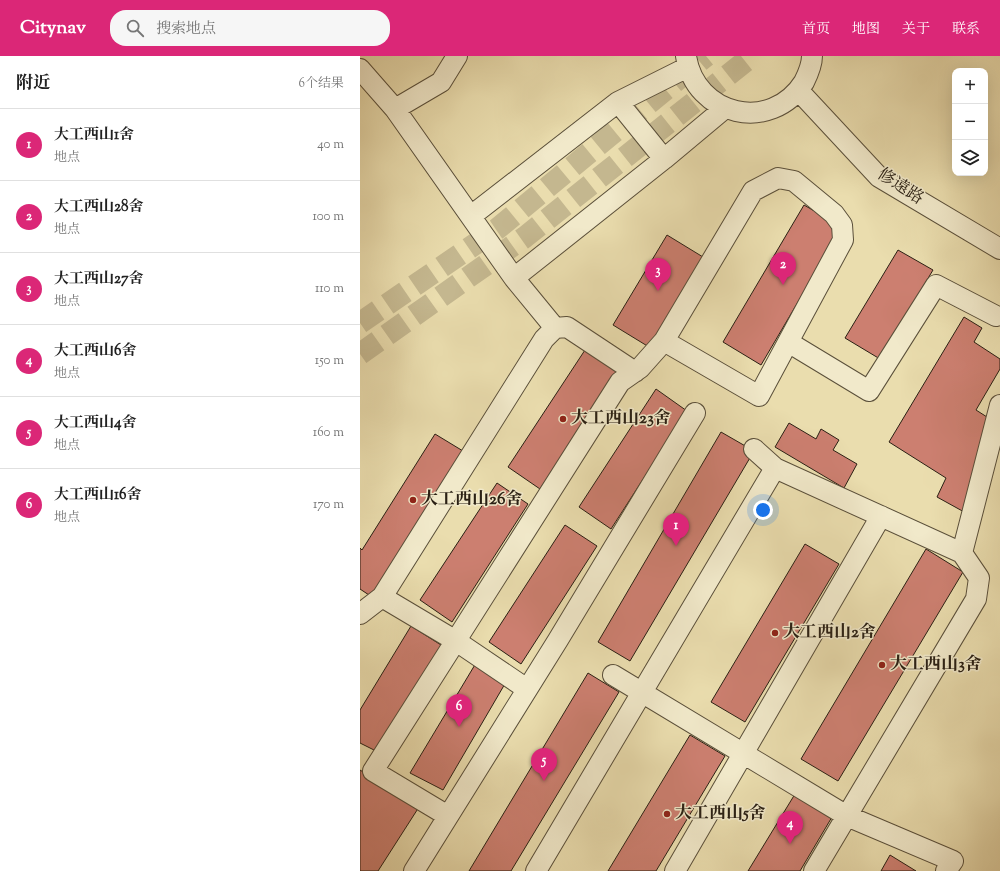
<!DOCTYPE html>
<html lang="zh">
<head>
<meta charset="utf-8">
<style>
  body { margin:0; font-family:"Sorts Mill Goudy","Noto Serif SC",serif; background:#f6f6f6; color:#222 }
  .controls { position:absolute; right:12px; top:12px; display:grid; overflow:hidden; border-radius:8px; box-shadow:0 4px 16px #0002 }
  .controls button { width:36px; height:36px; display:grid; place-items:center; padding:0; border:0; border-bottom:1px solid #e0e0e0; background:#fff; color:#222; font:20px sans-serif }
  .you { position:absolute; left:403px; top:454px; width:14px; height:14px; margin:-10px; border:3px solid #fff; border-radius:50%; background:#1a73e8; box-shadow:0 0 0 6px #1a73e833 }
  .badge { display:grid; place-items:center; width:26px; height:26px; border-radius:50%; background:#db2777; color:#fff; font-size:13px; font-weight:700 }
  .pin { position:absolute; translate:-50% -33px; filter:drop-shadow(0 1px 2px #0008) }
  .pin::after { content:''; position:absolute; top:21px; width:14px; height:12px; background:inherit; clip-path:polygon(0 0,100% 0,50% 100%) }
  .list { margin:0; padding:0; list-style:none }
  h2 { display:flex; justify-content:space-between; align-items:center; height:52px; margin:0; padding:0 16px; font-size:17px }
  h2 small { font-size:13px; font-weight:400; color:#767676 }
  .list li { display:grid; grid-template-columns:26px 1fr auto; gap:12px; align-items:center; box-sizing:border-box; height:72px; padding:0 16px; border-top:1px solid #e0e0e0 }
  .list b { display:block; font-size:15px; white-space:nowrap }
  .list p { margin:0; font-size:13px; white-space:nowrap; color:#767676 }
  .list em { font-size:13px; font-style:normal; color:#767676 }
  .icon { flex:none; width:22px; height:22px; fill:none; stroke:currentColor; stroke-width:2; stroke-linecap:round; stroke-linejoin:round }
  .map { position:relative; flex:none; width:640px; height:815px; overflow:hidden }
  header { display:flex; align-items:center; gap:24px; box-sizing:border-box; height:56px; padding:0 20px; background:#db2777; color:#fff }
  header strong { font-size:19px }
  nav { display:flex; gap:22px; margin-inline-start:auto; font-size:14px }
  .search { width:280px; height:36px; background:#f6f6f6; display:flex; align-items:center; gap:10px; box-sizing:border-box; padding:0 14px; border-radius:16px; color:#767676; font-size:15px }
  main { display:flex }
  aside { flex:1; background:#fff }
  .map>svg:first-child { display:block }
</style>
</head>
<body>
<header>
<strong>Citynav</strong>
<div class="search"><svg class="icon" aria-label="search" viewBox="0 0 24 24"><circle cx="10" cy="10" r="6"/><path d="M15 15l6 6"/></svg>搜索地点</div>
<nav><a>首页</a><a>地图</a><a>关于</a><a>联系</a></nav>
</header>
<main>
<aside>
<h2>附近<small>6个结果</small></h2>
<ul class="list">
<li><span class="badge">1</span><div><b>大工西山1舍</b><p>地点</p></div><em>40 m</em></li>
<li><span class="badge">2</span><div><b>大工西山28舍</b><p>地点</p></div><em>100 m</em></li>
<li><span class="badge">3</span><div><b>大工西山27舍</b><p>地点</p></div><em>110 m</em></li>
<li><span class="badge">4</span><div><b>大工西山6舍</b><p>地点</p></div><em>150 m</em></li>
<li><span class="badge">5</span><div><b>大工西山4舍</b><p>地点</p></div><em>160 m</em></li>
<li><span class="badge">6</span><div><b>大工西山16舍</b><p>地点</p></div><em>170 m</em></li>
</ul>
</aside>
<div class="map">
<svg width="640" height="815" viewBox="0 0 640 815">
  <rect width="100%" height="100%" fill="#eaddae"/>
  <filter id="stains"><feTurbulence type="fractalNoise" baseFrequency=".005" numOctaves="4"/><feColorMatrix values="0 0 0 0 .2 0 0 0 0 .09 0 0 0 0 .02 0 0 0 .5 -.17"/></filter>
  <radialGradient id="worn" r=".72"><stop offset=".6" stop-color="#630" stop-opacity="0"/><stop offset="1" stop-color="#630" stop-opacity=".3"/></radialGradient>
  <path fill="#cc7f70" stroke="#2a2014" d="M444 149 482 171 401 309 363 286Z
    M307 179 343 201 289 291 253 269Z
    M538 194 573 214 520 303 485 282Z
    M604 261 622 272 614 286 640 303V313L616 354 627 361 606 457 577 441 586 422 529 386Z
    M225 294 257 315 180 433 148 411Z
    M296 333 327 355 251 473 219 451Z
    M429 367 456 383 461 373 479 384 473 394 497 408 484 432 415 391Z
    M361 376 394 395 270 605 238 586Z
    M75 378 103 395 12 541 0 533V492L2 494Z
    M137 427 168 448 92 566 60 544Z
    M205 469 237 490 161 608 129 586Z
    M445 488 479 508 385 666 351 646Z
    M566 493 603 516 478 725 441 703Z
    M51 570 81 589 18 696 0 687V654Z
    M116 607 146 626 83 734 50 717Z
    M228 617 259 636 151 815H109Z
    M330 679 365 700 296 815H248Z
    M0 714 59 751 18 815H0Z
    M435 738 472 761 440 815H388Z
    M530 799 556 815H521Z"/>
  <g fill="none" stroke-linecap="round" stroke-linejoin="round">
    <path stroke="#c4b78f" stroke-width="22" stroke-dasharray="22 11" stroke-linecap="butt" d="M0 267 137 173 346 0
      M0 298 165 181 392 0"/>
    <defs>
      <path id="minor" d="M326 0C335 60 411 78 444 26 448 18 452 9 452 0
        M0 13 35 53 81 26 97 0
        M438 34 519 121 640 193
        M258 46 304 103
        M35 53 154 222 195 272
        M111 160 258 46 328 11
        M154 222 304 103 365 52
        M428 286 399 340 304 285 393 135 418 122 434 125 474 158 482 169 483 184 428 286 509 335 576 229 636 260
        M394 393 415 412
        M0 558 22 541
        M253 619 487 760 593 805 586 815
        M167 633 96 585 22 541 184 283 195 272 207 271 275 316
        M88 760 13 715 260 326 280 312 304 285
        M54 815 198 584 335 357
        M176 815 415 412 602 497
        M315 815 521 460
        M454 815 616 543 619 522 602 497 640 349"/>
    </defs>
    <use href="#minor" stroke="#5a4f3a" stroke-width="22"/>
    <use href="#minor" stroke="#f1e9ca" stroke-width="20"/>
  </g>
  <g fill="#8f2418" stroke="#f1e9ca" stroke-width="1.5">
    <circle cx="203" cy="363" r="4"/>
    <circle cx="53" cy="444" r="4"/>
    <circle cx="415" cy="577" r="4"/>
    <circle cx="522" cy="609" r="4"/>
    <circle cx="307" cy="758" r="4"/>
  </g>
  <g text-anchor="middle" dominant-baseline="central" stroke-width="3" stroke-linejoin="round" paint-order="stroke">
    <g font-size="17" fill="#2a2014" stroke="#f1e9ca">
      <text transform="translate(540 131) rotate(33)">修遠路</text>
    </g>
    <g font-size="17" font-weight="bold" fill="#2a2014" stroke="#f1e9ca" text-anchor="start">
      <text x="211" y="363">大工西山23舍</text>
      <text x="61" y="444">大工西山26舍</text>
      <text x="423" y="577">大工西山2舍</text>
      <text x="530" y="609">大工西山3舍</text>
      <text x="315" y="758">大工西山5舍</text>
    </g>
  </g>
  <rect width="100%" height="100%" filter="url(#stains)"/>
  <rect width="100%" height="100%" fill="url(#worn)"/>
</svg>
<div class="controls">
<button>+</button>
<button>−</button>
<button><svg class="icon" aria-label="layers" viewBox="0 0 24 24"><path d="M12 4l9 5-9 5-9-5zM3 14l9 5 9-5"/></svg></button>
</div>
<div class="you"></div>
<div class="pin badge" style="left:316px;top:490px">1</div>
<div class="pin badge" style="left:423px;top:229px">2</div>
<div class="pin badge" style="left:298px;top:235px">3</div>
<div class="pin badge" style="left:430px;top:788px">4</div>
<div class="pin badge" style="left:184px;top:725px">5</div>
<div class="pin badge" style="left:99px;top:671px">6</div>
</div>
</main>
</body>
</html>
